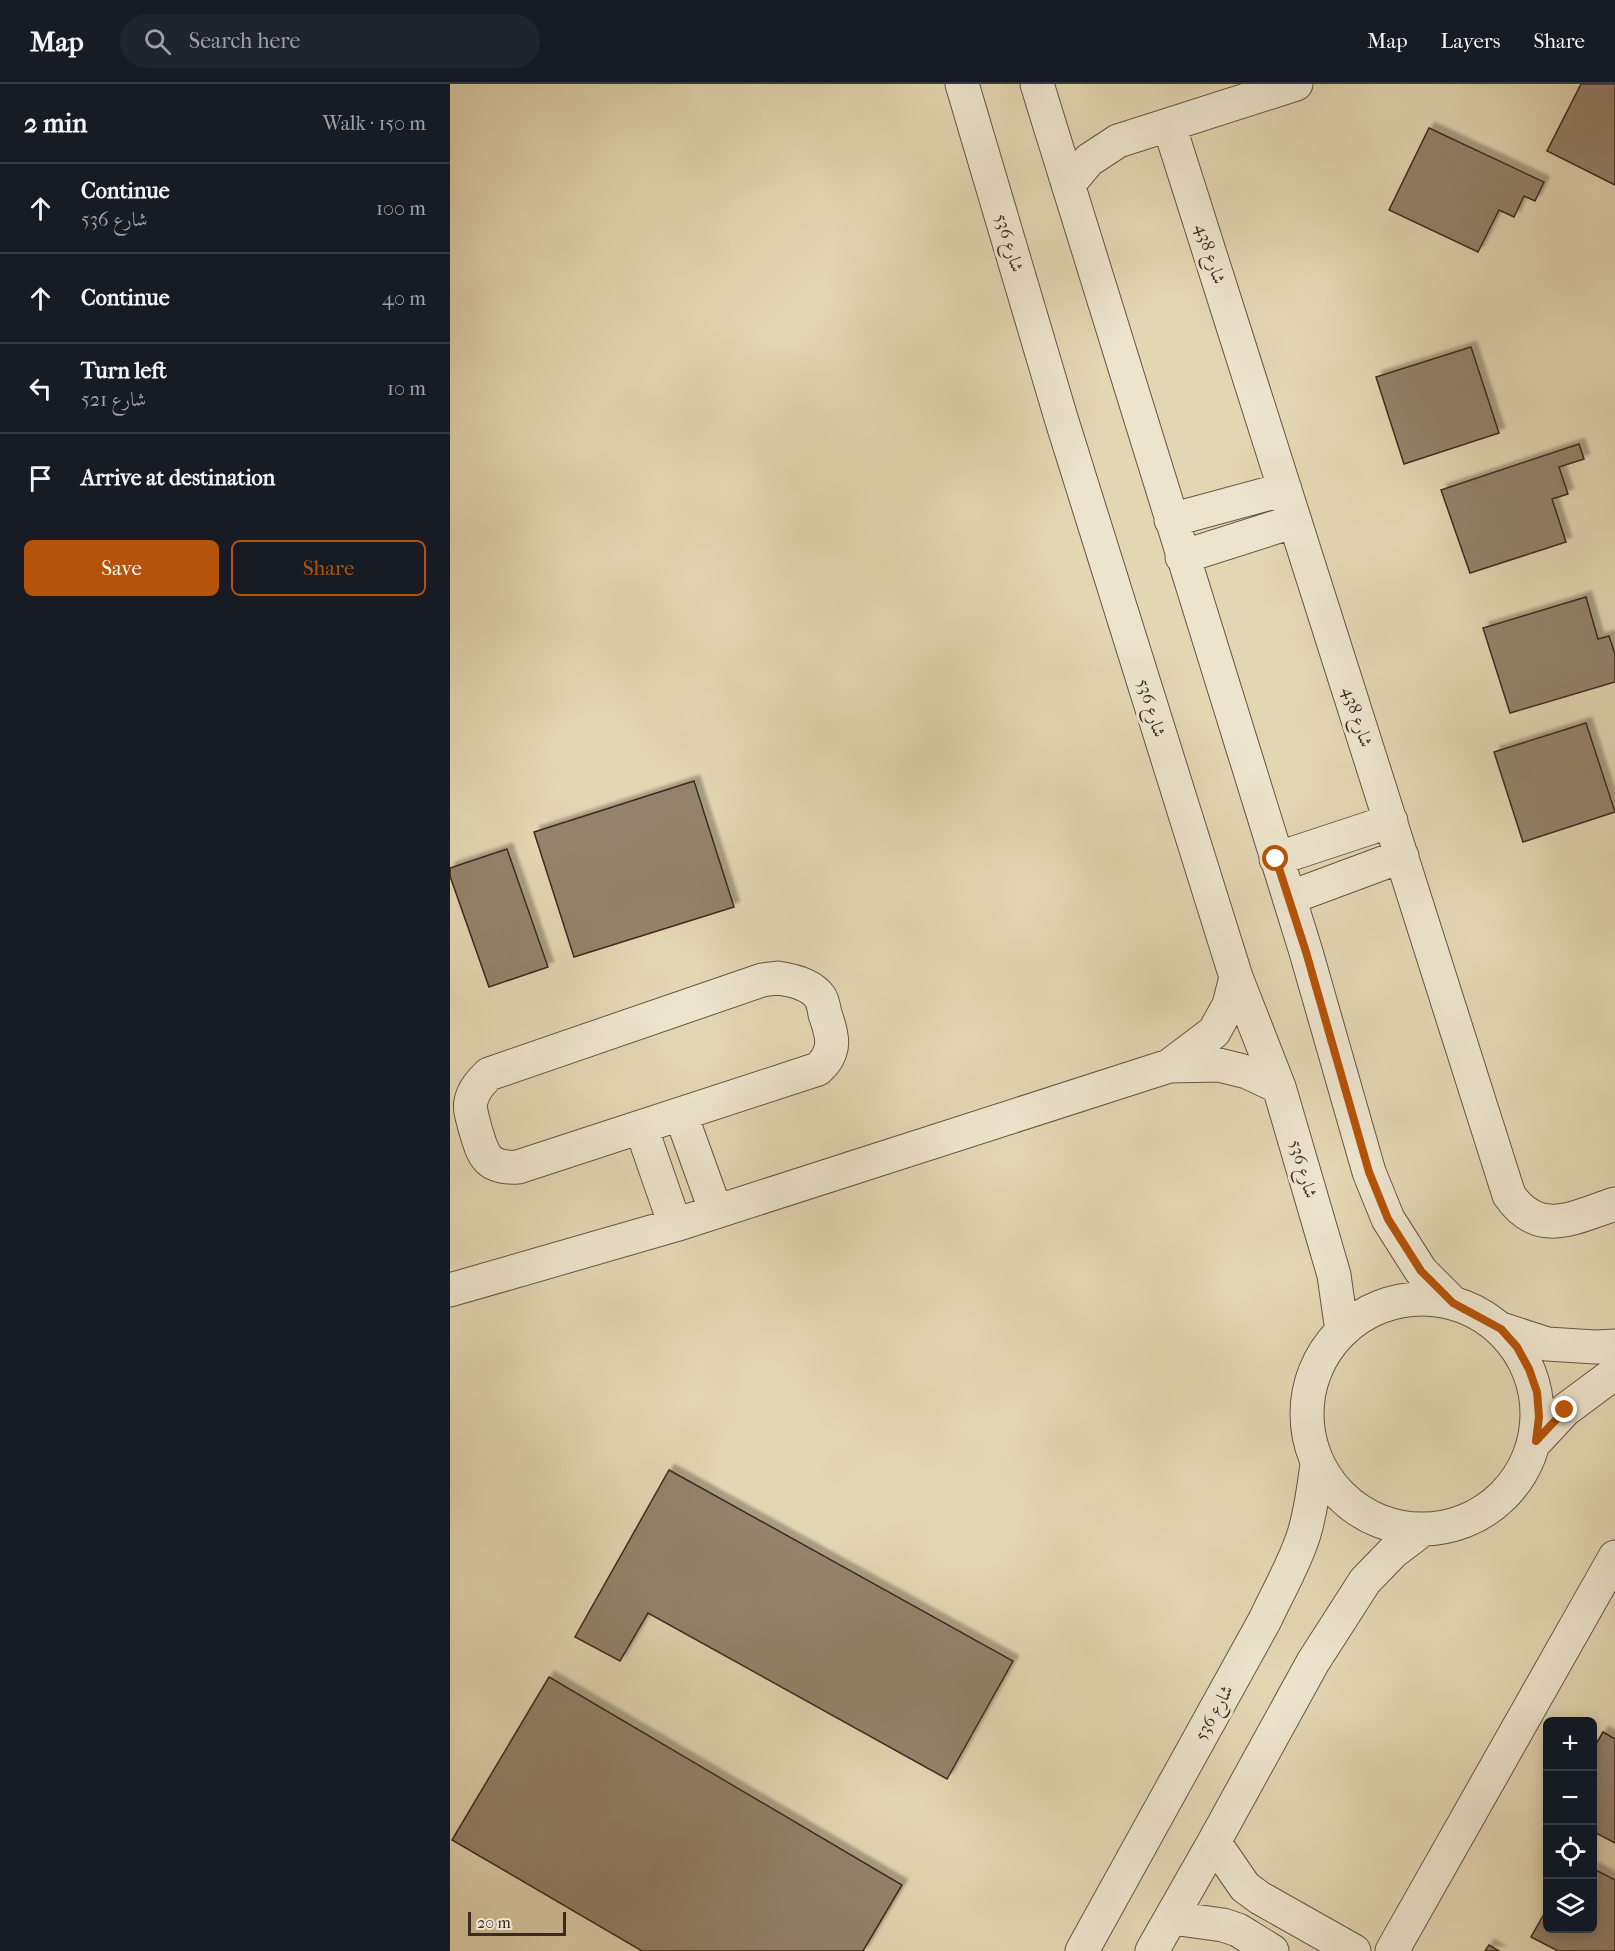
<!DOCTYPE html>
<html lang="en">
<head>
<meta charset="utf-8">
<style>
  body { margin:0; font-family:"IM FELL French Canon",Amiri,serif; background:#20242c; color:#f1f3f6 }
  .controls { position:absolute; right:18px; bottom:18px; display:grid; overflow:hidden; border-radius:9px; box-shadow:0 3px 15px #0003 }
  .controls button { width:54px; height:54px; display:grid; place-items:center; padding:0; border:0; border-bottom:2px solid #363941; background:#171b24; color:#f1f3f6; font:30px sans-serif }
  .scale { position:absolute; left:18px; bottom:15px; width:98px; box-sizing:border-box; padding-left:6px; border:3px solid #3e2921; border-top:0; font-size:16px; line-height:21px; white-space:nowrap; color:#3e2921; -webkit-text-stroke:4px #ede4cd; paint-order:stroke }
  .stop { position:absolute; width:18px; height:18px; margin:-14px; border:4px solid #b45309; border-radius:50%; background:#fff }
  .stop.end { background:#b45309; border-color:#fff; box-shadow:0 2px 6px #0008 }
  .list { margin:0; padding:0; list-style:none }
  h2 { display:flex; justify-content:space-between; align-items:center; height:78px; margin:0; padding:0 24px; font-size:26px }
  h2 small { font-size:20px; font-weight:400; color:#9ea1a6 }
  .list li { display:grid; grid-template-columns:39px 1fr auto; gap:18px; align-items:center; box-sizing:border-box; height:90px; padding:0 24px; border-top:2px solid #363941 }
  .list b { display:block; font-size:22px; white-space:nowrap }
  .list p { margin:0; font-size:20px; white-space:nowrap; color:#9ea1a6 }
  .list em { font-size:20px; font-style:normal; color:#9ea1a6 }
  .actions { display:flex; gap:12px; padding:18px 24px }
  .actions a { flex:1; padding:14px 0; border:2px solid #b45309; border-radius:9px; text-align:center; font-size:21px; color:#b45309 }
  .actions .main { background:#b45309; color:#fff }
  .icon { flex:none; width:33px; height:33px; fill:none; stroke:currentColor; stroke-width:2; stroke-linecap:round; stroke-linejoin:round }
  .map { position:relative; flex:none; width:1165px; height:1867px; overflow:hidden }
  header { display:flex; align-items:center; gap:36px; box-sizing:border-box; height:84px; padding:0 30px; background:#171b24; border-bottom:2px solid #363941 }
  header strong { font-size:28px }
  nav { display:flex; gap:33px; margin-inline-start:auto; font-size:21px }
  .search { width:420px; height:54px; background:#20242c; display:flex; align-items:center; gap:15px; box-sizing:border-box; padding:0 21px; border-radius:33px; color:#9ea1a6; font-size:22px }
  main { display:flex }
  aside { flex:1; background:#171b24 }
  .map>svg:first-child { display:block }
</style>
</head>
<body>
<header>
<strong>Map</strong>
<div class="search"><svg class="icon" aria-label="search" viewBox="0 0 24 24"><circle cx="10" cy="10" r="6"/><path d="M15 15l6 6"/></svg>Search here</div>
<nav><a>Map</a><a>Layers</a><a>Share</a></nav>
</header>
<main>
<aside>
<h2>2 min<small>Walk · 150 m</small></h2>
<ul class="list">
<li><svg class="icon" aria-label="ahead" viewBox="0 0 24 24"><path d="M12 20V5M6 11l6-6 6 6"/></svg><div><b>Continue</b><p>شارع 536</p></div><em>100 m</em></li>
<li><svg class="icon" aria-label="ahead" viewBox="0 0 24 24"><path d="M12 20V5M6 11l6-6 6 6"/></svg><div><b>Continue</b></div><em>40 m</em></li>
<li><svg class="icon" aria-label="left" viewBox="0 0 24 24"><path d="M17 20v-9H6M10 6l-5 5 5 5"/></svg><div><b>Turn left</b><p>شارع 521</p></div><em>10 m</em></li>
<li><svg class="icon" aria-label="arrive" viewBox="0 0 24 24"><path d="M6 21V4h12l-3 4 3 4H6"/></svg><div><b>Arrive at destination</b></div></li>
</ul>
<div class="actions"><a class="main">Save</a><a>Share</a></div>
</aside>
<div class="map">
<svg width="1165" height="1867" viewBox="0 0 1165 1867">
  <defs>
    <filter id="shadow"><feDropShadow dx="5.5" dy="-5.5" stdDeviation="1.5" flood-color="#0004"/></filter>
  </defs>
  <rect width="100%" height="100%" fill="#e3d6b2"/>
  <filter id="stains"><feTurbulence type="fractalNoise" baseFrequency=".00333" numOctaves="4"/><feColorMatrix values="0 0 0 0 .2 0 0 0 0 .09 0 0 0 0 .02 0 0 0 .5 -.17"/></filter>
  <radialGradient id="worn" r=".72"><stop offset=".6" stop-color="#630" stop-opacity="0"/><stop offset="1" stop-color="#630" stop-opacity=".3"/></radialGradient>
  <path fill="#94836c" stroke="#3e2921" stroke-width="1.5" filter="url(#shadow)" d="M1131 0H1165V101L1097 67Z
    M979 44 1094 98 1085 117 1074 112 1064 133 1049 126 1028 168 939 126Z
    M1021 263 1049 349 954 380 926 293Z
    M1129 360 1134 375 1109 383 1118 410 1102 415 1116 458 1020 489 991 406Z
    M1136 513 1148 555 1159 552 1165 570V598L1060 629 1033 544Z
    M1136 639 1165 728 1073 758 1044 668Z
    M244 697 284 823 124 873 84 748Z
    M57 765 98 883 39 903 0 792V784Z
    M219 1386 563 1577 497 1695 198 1529 170 1577 125 1553Z
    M99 1593 452 1801 413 1867H192L2 1756Z
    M1153 1648 1165 1655V1759L1142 1747V1667Z
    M1142 1784 1165 1796V1867H1108L1081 1853 1098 1823V1844H1142Z
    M1039 1861 1049 1867H1035Z"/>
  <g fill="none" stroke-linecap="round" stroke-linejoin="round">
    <defs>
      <path id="minor" d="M512 0 611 334 786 893 829 1003 884 1191 892 1247
        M587 0 856 868 919 1088 938 1135 971 1187 1003 1219
        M719 41 1059 1111C1089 1155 1125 1133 1165 1120
        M618 101 639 76 668 57 846 0
        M721 436 835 405
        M732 473 845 437
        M826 775 941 737
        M839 814 952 772
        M328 894C342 896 361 900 370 913 373 917 374 925 375 930 383 952 387 968 368 985L68 1083C36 1085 33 1071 25 1044 23 1035 19 1026 21 1017 24 1005 31 998 39 990L312 896Z
        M719 982 764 948 779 921 786 893
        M231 1031 266 1128
        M191 1043 225 1141
        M0 1206 225 1141 719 982 769 981 797 988 829 1003
        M857 1330a115 115 0 1 1 230 0a115 115 0 1 1-230 0Z
        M1051 1245 1097 1260 1145 1263 1165 1262
        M1086 1357 1115 1326 1165 1289
        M764 1758 795 1803 810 1814 904 1867
        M722 1834 773 1841 788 1846 822 1867
        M632 1867 815 1536C828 1508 845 1479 854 1450 861 1427 864 1403 867 1380
        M702 1867 764 1758 863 1578 915 1497 943 1468 972 1446
        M942 1867 1165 1473"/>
    </defs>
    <use href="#minor" stroke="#675445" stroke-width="35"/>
    <use href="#minor" stroke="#ede4cd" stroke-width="33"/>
  </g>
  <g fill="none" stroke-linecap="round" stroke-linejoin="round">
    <path stroke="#b45309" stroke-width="8" d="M826 775 856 868 919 1088 938 1135 971 1187 1003 1219 1051 1245 1067 1263 1079 1285 1087 1308 1089 1333 1086 1357 1115 1326"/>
  </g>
  <g text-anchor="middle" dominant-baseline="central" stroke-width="6" stroke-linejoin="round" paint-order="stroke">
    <g font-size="18" fill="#3e2921" stroke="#ede4cd">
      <text transform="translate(559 159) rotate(73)">شارع 536</text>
      <text transform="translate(760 170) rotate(72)">شارع 438</text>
      <text transform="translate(701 624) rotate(73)">شارع 536</text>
      <text transform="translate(907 633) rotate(72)">شارع 438</text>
      <text transform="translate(853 1085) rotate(74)">شارع 536</text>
      <text transform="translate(764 1629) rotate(-61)">شارع 536</text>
    </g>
  </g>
  <rect width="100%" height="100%" filter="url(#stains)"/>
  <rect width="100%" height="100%" fill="url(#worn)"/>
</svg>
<div class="controls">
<button>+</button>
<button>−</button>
<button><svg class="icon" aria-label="locate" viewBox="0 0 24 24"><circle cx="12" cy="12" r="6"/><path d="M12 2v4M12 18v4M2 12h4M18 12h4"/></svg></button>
<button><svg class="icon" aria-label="layers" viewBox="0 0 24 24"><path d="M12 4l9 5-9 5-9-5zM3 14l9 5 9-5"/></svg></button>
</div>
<div class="scale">20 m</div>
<div class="stop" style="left:826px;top:775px"></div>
<div class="stop end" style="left:1115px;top:1326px"></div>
</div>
</main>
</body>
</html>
